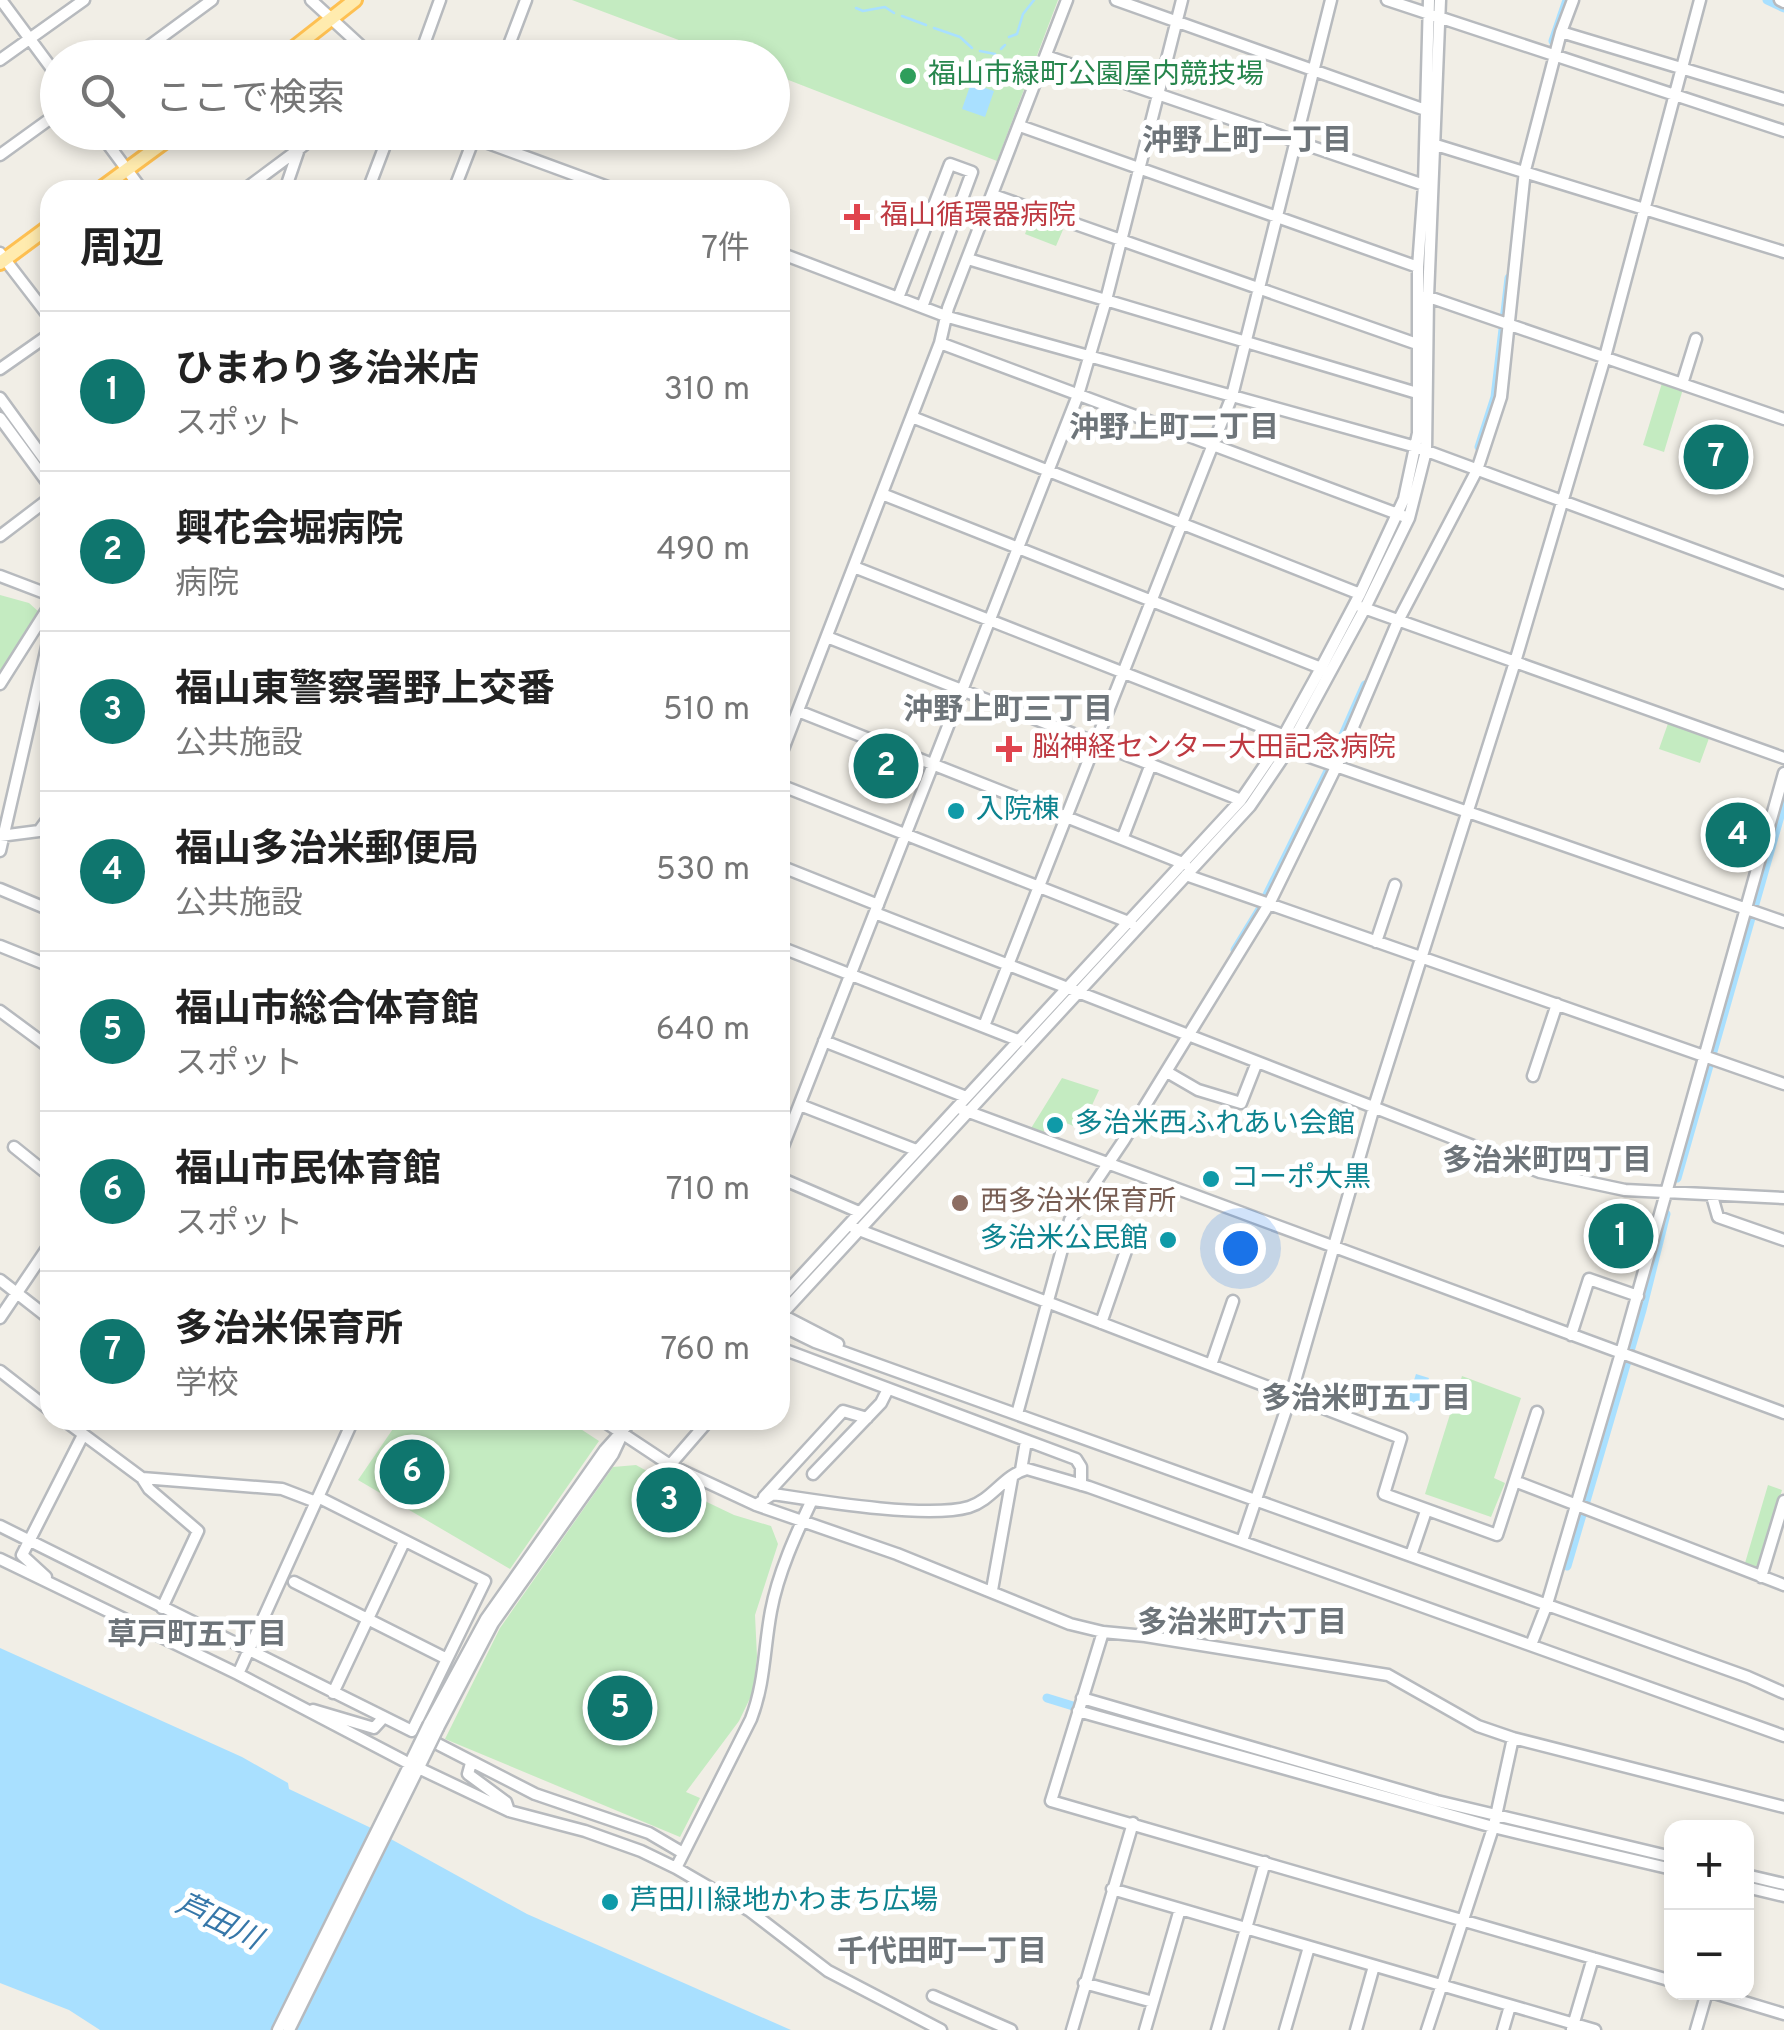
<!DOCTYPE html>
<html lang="ja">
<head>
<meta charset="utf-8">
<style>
  body { margin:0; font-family:Overpass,"Noto Sans JP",sans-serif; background:#f6f6f6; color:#222 }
  .controls { position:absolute; right:30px; bottom:30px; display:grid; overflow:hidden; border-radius:20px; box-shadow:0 5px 15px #0003 }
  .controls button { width:90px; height:90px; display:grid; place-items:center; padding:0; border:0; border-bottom:2px solid #e0e0e0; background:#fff; color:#222; font:50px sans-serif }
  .you { position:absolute; left:1240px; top:1248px; width:35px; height:35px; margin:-25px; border:8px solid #fff; border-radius:50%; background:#1a73e8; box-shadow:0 0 0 15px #1a73e833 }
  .badge { display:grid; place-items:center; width:65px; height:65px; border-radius:50%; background:#0f766e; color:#fff; font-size:32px; font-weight:700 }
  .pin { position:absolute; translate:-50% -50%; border:5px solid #fff; box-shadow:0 2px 10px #0006 }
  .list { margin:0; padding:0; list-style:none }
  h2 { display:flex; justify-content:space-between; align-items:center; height:130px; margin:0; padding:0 40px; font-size:42px }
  h2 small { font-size:32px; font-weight:400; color:#767676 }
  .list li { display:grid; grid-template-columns:65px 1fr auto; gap:30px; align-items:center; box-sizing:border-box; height:160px; padding:0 40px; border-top:2px solid #e0e0e0 }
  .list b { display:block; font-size:38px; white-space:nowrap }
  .list p { margin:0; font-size:32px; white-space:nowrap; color:#767676 }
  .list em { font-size:32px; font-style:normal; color:#767676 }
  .icon { flex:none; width:55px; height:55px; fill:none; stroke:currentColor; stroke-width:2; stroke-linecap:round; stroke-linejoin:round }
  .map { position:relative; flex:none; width:1784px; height:2030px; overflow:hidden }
  .search { position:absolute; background:#fff; box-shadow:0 5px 15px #0003; left:40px; top:40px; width:750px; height:110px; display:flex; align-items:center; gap:25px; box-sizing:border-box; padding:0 35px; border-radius:55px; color:#767676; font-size:38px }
  .panel { position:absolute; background:#fff; box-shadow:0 5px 15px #0003; left:40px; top:180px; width:750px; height:1250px; border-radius:30px }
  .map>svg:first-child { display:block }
</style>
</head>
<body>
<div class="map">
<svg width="1784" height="2030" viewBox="0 0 1784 2030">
  <rect width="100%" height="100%" fill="#f1eee6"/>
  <path fill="#c4ebc1" d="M572 0H1058L997 161 773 74 772 58 724 57Z
    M1034 212 1065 225 1056 246 1025 234Z
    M1662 383 1683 389 1664 452 1643 445Z
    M0 595 29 603 39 612 0 673Z
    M1671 715 1712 730 1700 763 1659 749Z
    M1062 1078 1099 1090 1081 1129 1051 1117 1038 1144 1025 1138Z
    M1462 1376 1521 1398 1494 1478 1505 1483 1491 1517 1425 1494Z
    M399 1420H567L599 1441 510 1569 358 1480Z
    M636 1465 665 1481 654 1501 674 1513 686 1492 734 1515 771 1526 778 1544 755 1615 757 1657 753 1692 739 1721 686 1792 700 1798 680 1837 445 1739 500 1628 613 1467Z
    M1768 1485 1782 1490 1759 1572 1747 1568 1745 1563Z"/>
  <path fill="#a9e0ff" d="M971 83 994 91 985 117 962 109Z
    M1416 1374 1429 1378 1420 1406 1407 1402Z
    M0 1648 242 1757 288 1783 289 1789 369 1827 527 1914 791 2030H100L69 2010 0 1983Z"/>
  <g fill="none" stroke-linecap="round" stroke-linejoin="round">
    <path stroke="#a9e0ff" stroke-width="2.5" d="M856 8 863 11 885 7 894 13
      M902 16 926 25
      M934 28 960 37 972 48
      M1009 37 1017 34 1023 14 1034 0
      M1001 49 1005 45
      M980 51 995 54"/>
    <path stroke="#a9e0ff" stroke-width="9" d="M1767 0 1784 8
      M1553 41 1567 0
      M1479 447 1495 397 1509 278
      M1284 746 1301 716
      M1332 760 1365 685
      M1235 815 1273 763
      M1265 899 1329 769
      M1235 950 1262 906
      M992 1077 1047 1020
      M1677 1178 1784 802
      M1567 1566 1642 1310 1666 1214
      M1047 1698 1073 1706
      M1086 1706 1276 1759
      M1334 1776 1410 1799"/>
    <defs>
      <path id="minor" d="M1 0 58 77
        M311 0 374 58
        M1116 0 1431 112
        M1387 0 1784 131
        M1780 0 1784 2
        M1561 32 1784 99
        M1046 56 1424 185
        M133 58 212 0
        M419 58 440 0
        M504 58 526 0
        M0 60 84 0
        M1020 126 1418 267
        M99 132 142 190
        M458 132 616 190
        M1436 145 1784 252
        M0 155 58 113
        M244 190 299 149
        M285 190 299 149 320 132
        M368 190 390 132
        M454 190 476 133
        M993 195 1417 344
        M0 253 50 318
        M780 253 948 317 1416 447 1784 583
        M968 259 1417 393
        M1426 296 1784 419
        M898 298 950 164 972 172 922 307
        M940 343 1403 516
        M0 369 50 334
        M1682 384 1696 339
        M0 398 50 467
        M912 417 1360 594
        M0 418 50 486
        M882 494 1321 668
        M0 536 50 498
        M854 567 1285 736
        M0 576 50 595
        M1361 607 1784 758
        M827 637 1241 800
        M0 684 50 605
        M798 711 1185 864
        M1284 748 1784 922
        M780 757 940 343 948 308 1067 0
        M780 785 1131 923
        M0 836 39 831 50 816
        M1123 837 1151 764
        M0 851 50 634
        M780 866 878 905
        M1186 875 1784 1084
        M0 889 50 910
        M875 913 1540 1172 1625 1190 1784 1198
        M1376 942 1395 885
        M0 946 50 966
        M780 947 1020 1041
        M0 1011 50 1048
        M984 1026 1232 396 1331 0
        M824 1041 966 1097
        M1167 1072 1198 1090 1241 1103 1257 1062
        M1533 1076 1557 1004
        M800 1105 916 1150
        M961 1109 1784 1413
        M14 1147 50 1176
        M780 1154 1078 395 1106 300 1182 0
        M780 1178 859 1212
        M1712 1196 1718 1217 1784 1240
        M854 1228 1401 1438 1384 1494 1497 1535 1537 1412
        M0 1280 50 1319
        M780 1299 1241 800 1278 746 1321 668 1360 594 1404 499 1418 433V267L1424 185 1429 0
        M780 1314 838 1344
        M781 1315 1250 806 1288 750 1365 608 1409 518 1426 451 1428 297 1440 0
        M0 1318 50 1244
        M1101 1323 1128 1245
        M780 1325 815 1342 1748 1677 1784 1693
        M1571 1335 1589 1279 1638 1296
        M780 1348 1076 1459 1081 1467V1485
        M1211 1365 1233 1301
        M0 1371 50 1410
        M1017 1414 1070 1220 1124 1140 1269 904 1336 767 1398 621 1477 470 1501 397 1525 170 1561 32 1573 0
        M64 1420 142 1478 282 1489 316 1502
        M602 1420 670 1465 756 1505 897 1554 1070 1624 1103 1632 1145 1636 1388 1675 1478 1726 1513 1738 1784 1807
        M670 1465 709 1420
        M1021 1470 1026 1441
        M813 1474 881 1403 888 1389
        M142 1478 149 1489 198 1531 162 1608
        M1517 1482 1784 1585
        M764 1497 843 1411 867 1418
        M756 1505 773 1494C819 1501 927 1519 969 1507 992 1500 1004 1475 1027 1469L1089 1487 1784 1736
        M0 1526 412 1731 485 1581 318 1497
        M1242 1541 1291 1395 1374 1107 1515 662 1605 357 1700 0
        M1411 1555 1426 1511
        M0 1559 238 1674 410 1764 509 1811 585 1831 641 1851 676 1868 750 1911 828 1971 941 2030
        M46 1577 22 1555 83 1435
        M1761 1577 1784 1501
        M294 1582 447 1659
        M992 1590 1012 1478
        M1103 1632 1051 1801 1672 1981
        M1531 1645 1547 1604 1621 1353 1784 773
        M238 1674 353 1420
        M333 1693 404 1542
        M1082 1698 1437 1801 1672 1857
        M313 1710 374 1728 384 1717
        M1078 1711 1493 1827 1672 1869
        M429 1724 486 1619 605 1450 632 1420
        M438 1728 493 1623 613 1454 620 1439
        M426 1738 535 1794 649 1833 683 1853
        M471 1763 468 1774 506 1802 509 1811
        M676 1868 751 1719C765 1683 764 1648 771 1611 778 1573 796 1534 812 1500
        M1746 1875 1784 1884
        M1746 1887 1784 1896
        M1112 1889 1595 2030
        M1084 1983 1153 2002
        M1711 1992 1784 2014
        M933 1996 1011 2030
        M1572 2029 1593 1958
        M278 2030 411 1762
        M289 2030 421 1763
        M1072 2030 1133 1823
        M1145 2030 1180 1909
        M1217 2030 1265 1862
        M1285 2030 1309 1947
        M1356 2030 1374 1966
        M1427 2030 1494 1825 1513 1738
        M1503 2030 1510 2006
        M1696 2030 1707 1992"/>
      <path id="major" d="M281 58 355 0
        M99 190 178 132
        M0 263 50 226"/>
    </defs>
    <use href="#minor" stroke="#b7babe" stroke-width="15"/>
    <use href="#major" stroke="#fec052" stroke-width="18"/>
    <use href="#minor" stroke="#fff" stroke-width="10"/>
    <use href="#major" stroke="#ffebae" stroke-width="12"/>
    <defs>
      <path id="minor-bridge" d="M412 1759 429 1724
        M421 1763 438 1728"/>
    </defs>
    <use href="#minor-bridge" stroke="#b7babe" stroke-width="15" stroke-linecap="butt"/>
    <use href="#minor-bridge" stroke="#fff" stroke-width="10"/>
  </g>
  <circle fill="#2e9e5b" stroke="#fff" stroke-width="4" cx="908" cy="76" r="10"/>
  <g fill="#e0444e" stroke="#fff" stroke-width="4">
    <path d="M852 202h10v10h10v10h-10v10h-10v-10h-10v-10h10z"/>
    <path d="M1004 734h10v10h10v10h-10v10h-10v-10h-10v-10h10z"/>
  </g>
  <g fill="#0f9aa8" stroke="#fff" stroke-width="4">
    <circle cx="956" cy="811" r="10"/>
    <circle cx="1055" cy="1125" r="10"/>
    <circle cx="1211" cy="1179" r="10"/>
    <circle cx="1168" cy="1240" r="10"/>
    <circle cx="610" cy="1902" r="10"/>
  </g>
  <circle fill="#8d6e63" stroke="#fff" stroke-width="4" cx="960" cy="1203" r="10"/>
  <g text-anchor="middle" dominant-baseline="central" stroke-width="10" stroke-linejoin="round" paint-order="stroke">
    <g font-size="28" fill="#27864d" stroke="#fff" text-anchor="start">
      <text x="928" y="76">福山市緑町公園屋内競技場</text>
    </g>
    <g font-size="28" fill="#be3a42" stroke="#fff" text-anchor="start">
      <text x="880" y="217">福山循環器病院</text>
      <text x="1032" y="749">脳神経センター大田記念病院</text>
    </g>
    <g font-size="28" fill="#0d838f" stroke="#fff" text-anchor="start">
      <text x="976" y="811">入院棟</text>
      <text x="1075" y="1125">多治米西ふれあい会館</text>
      <text x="1231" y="1179">コーポ大黒</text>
      <text x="1148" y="1240" text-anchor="end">多治米公民館</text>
      <text x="630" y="1902">芦田川緑地かわまち広場</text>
    </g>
    <g font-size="28" fill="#785e54" stroke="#fff" text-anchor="start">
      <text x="980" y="1203">西多治米保育所</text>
    </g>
    <g font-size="30" font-weight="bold" fill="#6e757a" stroke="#fff">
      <text x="1247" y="142">沖野上町一丁目</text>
      <text x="1174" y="429">沖野上町二丁目</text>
      <text x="1008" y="711">沖野上町三丁目</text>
      <text x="1547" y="1162">多治米町四丁目</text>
      <text x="1366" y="1400">多治米町五丁目</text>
      <text x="1242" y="1624">多治米町六丁目</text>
      <text x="197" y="1636">草戸町五丁目</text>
      <text x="942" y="1953">千代田町一丁目</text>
    </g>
    <g font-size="30" font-style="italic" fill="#3677a9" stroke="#fff">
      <text transform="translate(218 1923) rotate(26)">芦田川</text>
    </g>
  </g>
</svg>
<div class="controls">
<button>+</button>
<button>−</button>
</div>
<div class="you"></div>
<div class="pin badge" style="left:1621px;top:1236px">1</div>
<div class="pin badge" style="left:886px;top:766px">2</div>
<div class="pin badge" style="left:669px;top:1500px">3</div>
<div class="pin badge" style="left:1738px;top:835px">4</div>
<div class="pin badge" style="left:620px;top:1708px">5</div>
<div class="pin badge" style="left:412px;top:1472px">6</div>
<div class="pin badge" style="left:1716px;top:457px">7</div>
<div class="search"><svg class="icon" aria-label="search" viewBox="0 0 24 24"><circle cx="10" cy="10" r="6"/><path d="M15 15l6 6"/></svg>ここで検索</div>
<section class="panel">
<h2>周辺<small>7件</small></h2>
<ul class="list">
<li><span class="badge">1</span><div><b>ひまわり多治米店</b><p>スポット</p></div><em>310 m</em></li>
<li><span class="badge">2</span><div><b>興花会堀病院</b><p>病院</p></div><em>490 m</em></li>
<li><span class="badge">3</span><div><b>福山東警察署野上交番</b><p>公共施設</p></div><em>510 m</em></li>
<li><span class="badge">4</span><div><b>福山多治米郵便局</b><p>公共施設</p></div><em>530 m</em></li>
<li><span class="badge">5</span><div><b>福山市総合体育館</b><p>スポット</p></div><em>640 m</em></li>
<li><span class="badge">6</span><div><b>福山市民体育館</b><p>スポット</p></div><em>710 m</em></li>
<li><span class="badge">7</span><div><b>多治米保育所</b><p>学校</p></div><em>760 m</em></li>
</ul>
</section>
</div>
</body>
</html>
